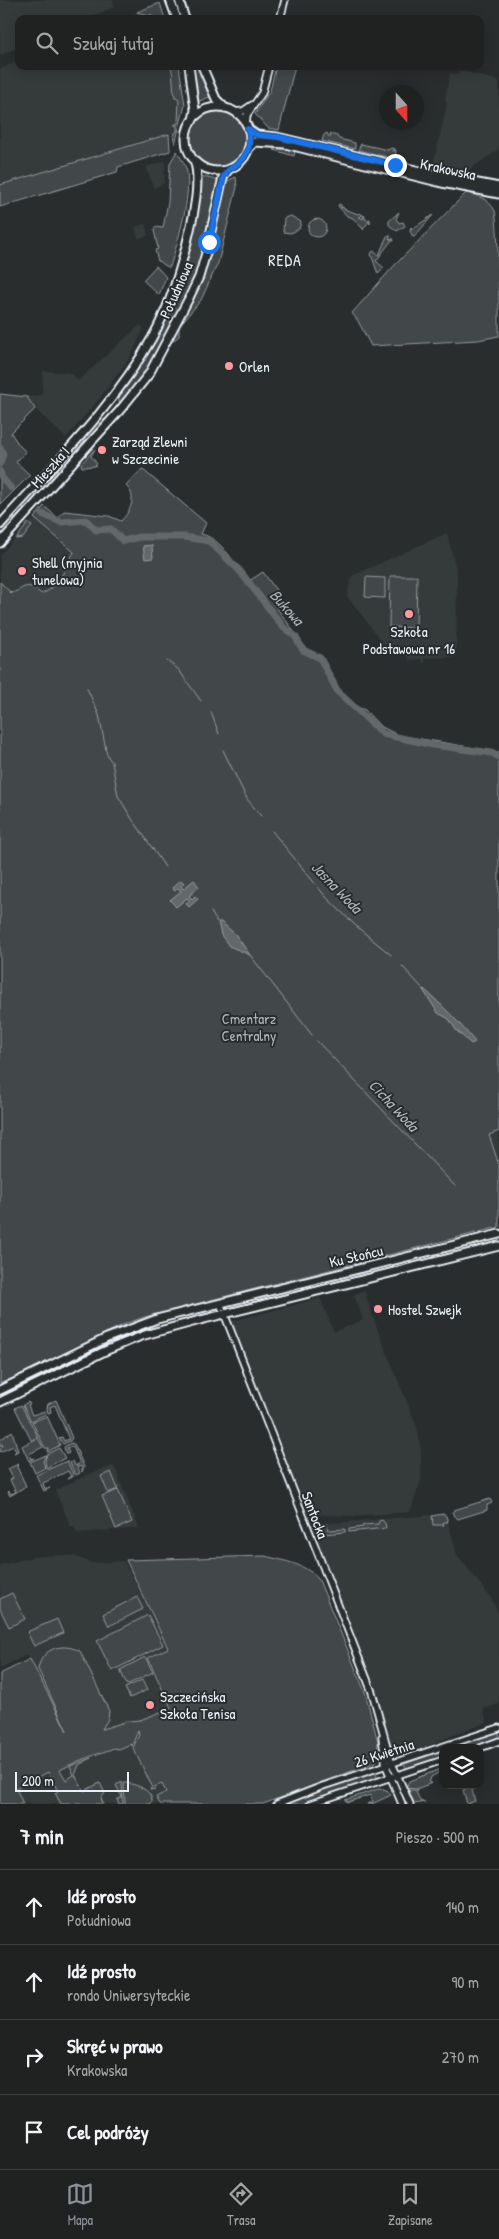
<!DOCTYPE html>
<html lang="pl">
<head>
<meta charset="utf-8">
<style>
  body { margin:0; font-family:"Patrick Hand",sans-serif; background:#2d2f2f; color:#f1f3f6 }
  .controls { position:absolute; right:15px; bottom:15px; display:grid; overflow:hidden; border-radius:10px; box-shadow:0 2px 12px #0003 }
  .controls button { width:45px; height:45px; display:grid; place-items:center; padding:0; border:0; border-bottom:1px solid #3d3f40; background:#202222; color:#f1f3f6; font:25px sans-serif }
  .compass { position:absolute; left:379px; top:85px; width:45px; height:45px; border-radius:50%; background:#202222; box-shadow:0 2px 12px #0003; rotate:159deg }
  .scale { position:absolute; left:15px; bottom:12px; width:114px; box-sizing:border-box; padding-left:5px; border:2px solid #e8f1f8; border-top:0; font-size:14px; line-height:18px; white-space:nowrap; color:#e8f1f8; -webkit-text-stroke:4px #2a2d2e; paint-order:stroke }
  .stop { position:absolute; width:15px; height:15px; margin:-11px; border:4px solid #1a73e8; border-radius:50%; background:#fff }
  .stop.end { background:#1a73e8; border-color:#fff; box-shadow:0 1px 5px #0008 }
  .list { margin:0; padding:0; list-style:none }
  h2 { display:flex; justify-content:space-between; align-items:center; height:65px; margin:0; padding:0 20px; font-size:21px }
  h2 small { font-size:16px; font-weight:400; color:#a2a4a5 }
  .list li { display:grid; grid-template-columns:32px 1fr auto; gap:15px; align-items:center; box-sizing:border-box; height:75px; padding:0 20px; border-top:1px solid #3d3f40 }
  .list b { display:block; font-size:19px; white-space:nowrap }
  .list p { margin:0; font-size:16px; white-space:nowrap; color:#a2a4a5 }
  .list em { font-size:16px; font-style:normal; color:#a2a4a5 }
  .icon { flex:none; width:28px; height:28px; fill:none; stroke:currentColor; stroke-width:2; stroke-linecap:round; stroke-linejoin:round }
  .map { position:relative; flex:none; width:499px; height:1804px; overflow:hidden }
  .search { position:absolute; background:#202222; box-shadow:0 2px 12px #0003; left:15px; right:15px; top:15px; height:55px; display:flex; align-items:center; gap:12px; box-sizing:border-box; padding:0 18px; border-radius:10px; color:#a2a4a5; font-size:19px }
  .sheet { height:365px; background:#202222 }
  nav { display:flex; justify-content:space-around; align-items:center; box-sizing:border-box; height:70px; border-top:1px solid #3d3f40; background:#202222; font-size:14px; color:#a2a4a5 }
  nav a { display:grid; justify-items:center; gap:2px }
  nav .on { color:#8c9099 }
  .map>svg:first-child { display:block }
</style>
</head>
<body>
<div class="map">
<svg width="499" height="1804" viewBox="0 0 499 1804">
  <rect width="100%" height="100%" fill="#2a2d2e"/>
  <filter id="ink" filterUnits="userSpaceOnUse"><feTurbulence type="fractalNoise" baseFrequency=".02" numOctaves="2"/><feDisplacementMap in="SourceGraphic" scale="10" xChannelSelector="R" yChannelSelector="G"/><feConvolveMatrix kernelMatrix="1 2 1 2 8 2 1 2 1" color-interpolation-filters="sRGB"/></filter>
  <g filter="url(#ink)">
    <path fill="#363a3b" d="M0 0H113L114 7 86 19H19V47L0 55Z
      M149 9 154 19H122L142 10Z
      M19 61V66H171L179 95V120L176 132 0 185V69Z
      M459 70 499 81V149L465 173 433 165 447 105 445 99 450 73 458 74Z
      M165 161 164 183 154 188 146 167Z
      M146 224 148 236 138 238 135 227Z
      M140 325 144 328 131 356 100 398 66 438 35 409 27 397 42 395 43 371 71 373 78 381Z
      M34 518 75 552 59 581 55 582 51 589 46 593 42 594 31 587 11 593 0 582V555Z
      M447 533 457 574 456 657 424 658 425 663H423L421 659 409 660 407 656 383 643 347 596 352 576Z
      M499 1131V1165L489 1135Z
      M364 1290 376 1326 417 1427 421 1451V1480L410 1512 351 1516 304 1514 229 1322 320 1298 334 1332 363 1320 354 1295Z
      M114 1466 139 1528 77 1533 74 1526 71 1527 56 1493V1490L91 1473Z
      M446 1514 457 1555 491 1598 499 1614V1704L483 1709 487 1722 404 1755 392 1750 375 1685 355 1645 307 1525Z
      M57 1555 74 1556 92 1563 124 1561 168 1648 148 1658 171 1707 170 1797 172 1804H23L16 1788 80 1756 27 1655 0 1668V1565L33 1557Z"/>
    <path fill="#424648" stroke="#959ca0" d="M160 3 165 19H153L151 14 149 16 137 12Z
      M171 66H179L185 105 175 144 173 135 177 131V125H174L178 123 179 99 175 97C172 86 174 77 171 66Z
      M192 66H198L212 96 197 102Z
      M276 66H295L279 130 268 128 255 114 270 91Z
      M190 139a28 28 0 1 1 56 0a28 28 0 1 1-56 0Z
      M327 133 329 137H331L330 134 337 136 339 139 355 143V149L322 141 324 135Z
      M169 134 170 151 118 167 117 172 0 207V185Z
      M361 144 388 150 391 148 395 149 392 151 396 150 395 159 358 150Z
      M275 148 295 151 294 156 274 150Z
      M177 151C180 157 186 165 187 172 191 198 178 241 170 267H168L158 261 155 250 158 249 154 230 155 227 163 228 168 202 170 163Z
      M200 176 220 181 198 272 149 370 123 401 119 402V397L147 353 167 312Z
      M236 177 237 187 218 263 201 300 179 326V336L167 346 191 302 225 182Z
      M466 193C477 195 489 199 495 211 499 231 499 309 499 336L478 340 371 346 358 321 352 313 393 267Z
      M339 204 341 205V208L343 207 344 209 358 214 360 213 363 215 359 217 363 219 364 215 366 220 370 219V224L369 221 363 229 364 230 353 218 347 216 338 206Z
      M399 212 396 219 399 223 403 222 405 226 397 231 389 225V221Z
      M433 215 414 237H413L410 231 411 227 412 229Z
      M291 216 301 222 299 229 291 233 283 232 284 218Z
      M308 228a9 9 0 1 1 18 0a9 9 0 1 1-18 0Z
      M387 236H391L389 238 391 240 393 238 394 241H391L376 261 384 268 378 274 371 254 373 251 379 255Z
      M156 266 166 277 159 295 143 280Z
      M0 394 27 397 35 409 11 433 19 445 26 452 16 462 30 475 0 505Z
      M101 418 106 422 0 539V530Z
      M95 449 91 456 97 464 95 466 82 467 81 464Z
      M142 469 206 523 201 534C223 539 235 566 249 581L263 572 276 590 274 604 311 655 319 659 327 669 338 692 352 705 365 710 380 726 398 735 499 752V1131L489 1135 499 1165V1227L148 1316 127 1323 0 1384V582L11 593C18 592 25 584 31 587 35 588 38 592 42 594L51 589 55 581H59L74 552 34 518 44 506 58 518 64 511 109 516 121 521C130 512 138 496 126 486Z
      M28 523 32 526 23 538 16 539Z
      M390 576H417L416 628 389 627Z
      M366 577 385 578V598L365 597Z
      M444 1251 447 1252 225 1306 226 1305Z
      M56 1400 72 1438 70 1441 63 1444 59 1438 62 1437 64 1441 69 1439 55 1405 50 1407 51 1412 48 1413 47 1408 48 1404Z
      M28 1402 30 1404 28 1405 32 1415 45 1411 46 1414 31 1421 23 1405Z
      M21 1405 38 1437 31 1440 15 1408Z
      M47 1416 60 1445 47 1452 48 1448H45L32 1422Z
      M12 1431 18 1451 14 1453 16 1451 13 1446 0 1452V1449L3 1446 2 1444 0 1447V1440Z
      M38 1438 43 1447 29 1454 31 1459 34 1458 29 1461 22 1446Z
      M71 1443 74 1444 84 1467 82 1472V1467L77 1466 80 1473 76 1475 70 1463 73 1461 75 1466 80 1463 73 1447 67 1448 69 1453 66 1454 64 1447Z
      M59 1448 65 1458 46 1468 45 1461 47 1454Z
      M46 1455 43 1461 45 1468 35 1473 30 1462Z
      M67 1461 74 1476 67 1479 71 1476 68 1471 43 1483 45 1489 50 1488 44 1491 36 1475Z
      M18 1464 17 1467 26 1486 10 1496 8 1492 9 1491 11 1494 16 1492 10 1480 13 1478 8 1469Z
      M111 1472 118 1489 108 1493 101 1476Z
      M118 1490 132 1522 116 1529 102 1496Z
      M490 1499 492 1503 487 1505V1510L458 1519 452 1513 454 1510Z
      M443 1514 446 1516 448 1522H443L444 1525H433L432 1516Z
      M382 1520 385 1523 386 1528 349 1532V1529L363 1527V1525L378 1524 379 1521Z
      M327 1524 329 1530 345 1529V1532L313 1535 310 1528 311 1525Z
      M265 1556C284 1561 307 1564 319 1580L365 1692 378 1742 376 1762 263 1804H160L156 1797 166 1792 162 1784 154 1787 155 1789 150 1790 152 1786 133 1748 139 1735 138 1730 132 1746 131 1744 119 1749 114 1748 78 1761 60 1770 66 1780 74 1775 70 1766 91 1758 79 1765 75 1775 84 1791 100 1783 105 1793 101 1798 103 1804H61L55 1793 58 1791 48 1772 16 1788 23 1804H0V1674L30 1659 67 1731 38 1669C42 1648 62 1642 80 1651L109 1711 108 1719 102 1729 128 1721 140 1720 171 1708 148 1658 168 1648 126 1560Z
      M12 1593 25 1619 9 1627 0 1609V1599Z
      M137 1597 143 1609 109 1626 103 1614Z
      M148 1615 163 1645 112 1671 97 1641Z
      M57 1619 63 1633 34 1646 27 1632Z
      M145 1657 153 1672 127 1685 120 1670Z
      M142 1680 147 1690 130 1698 125 1688Z
      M499 1730V1739C482 1746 468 1748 450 1748Z
      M443 1751V1758L407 1770 404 1764Z
      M443 1768 441 1776 438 1773 431 1777 429 1783H432L416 1789 406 1788 409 1781Z
      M375 1771 378 1779 306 1804H283Z
      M122 1782 123 1804H119L117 1800 122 1797 116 1785Z
      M124 1783C134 1783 153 1790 152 1802L150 1804H125Z
      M471 1786 475 1801 467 1804 463 1790Z
      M378 1789 387 1790 391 1795 372 1804H367L373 1802 370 1795 348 1802 345 1800Z
      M409 1790H418L416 1792 421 1802H425L414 1804Z"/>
    <path fill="#63686b" stroke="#989fa3" d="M152 545 153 558 145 559 143 546Z
      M181 880 184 883 181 886 183 889 194 880 199 887 189 896 192 899 195 896 198 899 189 907 186 904 190 901 187 898 176 907 170 900 181 891 178 888 175 891 172 888Z
      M218 922H221L236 935 250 955 229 946 221 935Z
      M424 989C443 1006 459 1022 475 1042L471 1044 456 1030 449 1019 438 1013 423 990Z"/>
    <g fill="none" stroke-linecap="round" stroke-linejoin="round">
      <path stroke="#989fa3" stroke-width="1" d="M167 661 178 669 201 701
        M87 688 99 715 107 755 111 761
        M211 712 219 734
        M223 750 247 799 261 816
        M112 762 118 796 134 822
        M136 824 165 867
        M272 831 326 897 356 926 391 955
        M211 912 217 922
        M250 955 312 1035
        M402 966 424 990
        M317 1041 455 1186"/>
      <path stroke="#63686b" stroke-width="7" d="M0 447 3 454 0 463
        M0 472 2 478 11 488
        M42 514 61 522 86 520 96 530 111 529 123 541 139 537H184L209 541 239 570 284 628 295 636 303 650 320 658 338 692 383 734 433 745 492 753 499 757"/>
      <defs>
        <path id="minor" d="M280 19 285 0
          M235 112 243 111 252 105
          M246 124 247 115 262 93 269 66
          M220 1303 372 1692 391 1761 410 1804
          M382 1737 386 1766 402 1804
          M480 1748 499 1741
          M277 1804 323 1786 499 1728
          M310 1804 443 1760"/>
        <path id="major" d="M170 0 177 19
          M179 0 185 19
          M189 66 195 110 193 120
          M202 66 216 99 225 108
          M186 139a32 32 0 1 1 64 0a32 32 0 1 1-64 0Z
          M248 129 257 135 277 137 441 176 499 187
          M248 149 255 142 285 144 442 183 499 194
          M0 525C53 465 112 409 152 338 170 306 181 269 189 234 194 215 201 178 194 160
          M0 543 120 410 149 374 188 300 199 277 206 253 223 177 229 169
          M0 1390 107 1338 157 1319 499 1234
          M0 1402 105 1351 141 1336 200 1320 499 1246"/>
      </defs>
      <use href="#minor" stroke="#e8f1f8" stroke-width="9"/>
      <use href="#major" stroke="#e8f1f8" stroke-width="11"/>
      <use href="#minor" stroke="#2a2d2e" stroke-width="5.5"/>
      <use href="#major" stroke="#2a2d2e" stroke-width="7"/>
      <path stroke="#e8f1f8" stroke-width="1" d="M0 1397 105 1346 152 1328 499 1241"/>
    </g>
  </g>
  <g fill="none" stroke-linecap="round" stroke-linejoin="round" filter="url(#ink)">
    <path stroke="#1a73e8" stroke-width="6" d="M209 242 224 176C227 170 230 169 236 165 248 157 252 143 248 129L257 135 278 137 395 165"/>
  </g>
  <g fill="#ff9aa2" stroke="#2a2d2e" stroke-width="2">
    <circle cx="229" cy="366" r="5"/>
    <circle cx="102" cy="450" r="5"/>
    <circle cx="22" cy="571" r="5"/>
    <circle cx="409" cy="614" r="5"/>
    <circle cx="378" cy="1309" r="5"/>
    <circle cx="150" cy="1705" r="5"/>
  </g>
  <g text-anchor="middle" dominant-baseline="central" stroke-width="4" stroke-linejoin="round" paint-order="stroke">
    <g font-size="15" fill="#e8f1f8" stroke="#2a2d2e">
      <text transform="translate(448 169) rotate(12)">Krakowska</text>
      <text transform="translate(176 290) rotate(-66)">Południowa</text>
      <text transform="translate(50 467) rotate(-48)">Mieszka I</text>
      <text transform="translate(356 1256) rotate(-13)">Ku Słońcu</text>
      <text transform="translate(315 1515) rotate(69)">Santocka</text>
      <text transform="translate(384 1753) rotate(-18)">26 Kwietnia</text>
    </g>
    <g font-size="15" fill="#e8f1f8" stroke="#2a2d2e" text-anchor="start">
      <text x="239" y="366">Orlen</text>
      <text x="112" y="441">Zarząd Zlewni<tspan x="112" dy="17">w Szczecinie</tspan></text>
      <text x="32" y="562">Shell (myjnia<tspan x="32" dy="17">tunelowa)</tspan></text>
      <text x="409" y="631" text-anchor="middle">Szkoła<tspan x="409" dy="17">Podstawowa nr 16</tspan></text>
      <text x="388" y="1309">Hostel Szwejk</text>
      <text x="160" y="1696">Szczecińska<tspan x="160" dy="17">Szkoła Tenisa</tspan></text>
    </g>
    <g font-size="15" fill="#aeb5ba" stroke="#2a2d2e">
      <text x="249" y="1018">Cmentarz<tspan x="249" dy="17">Centralny</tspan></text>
    </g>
    <g font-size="16" letter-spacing="1" fill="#e8f1f8" stroke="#2a2d2e">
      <text x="285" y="260">REDA</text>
    </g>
    <g font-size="16" font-style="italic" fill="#acb3b9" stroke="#2a2d2e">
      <text transform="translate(287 607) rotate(48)">Bukowa</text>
      <text transform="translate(337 887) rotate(46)">Jasna Woda</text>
      <text transform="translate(394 1105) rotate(47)">Cicha Woda</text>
    </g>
  </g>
</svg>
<div class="controls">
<button><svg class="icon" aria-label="layers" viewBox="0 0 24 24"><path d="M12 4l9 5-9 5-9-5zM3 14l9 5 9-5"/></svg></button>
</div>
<svg class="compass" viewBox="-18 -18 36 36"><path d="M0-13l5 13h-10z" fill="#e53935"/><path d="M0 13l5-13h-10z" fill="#a2a4a5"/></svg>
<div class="scale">200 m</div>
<div class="stop" style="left:209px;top:242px"></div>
<div class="stop end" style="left:395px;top:165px"></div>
<div class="search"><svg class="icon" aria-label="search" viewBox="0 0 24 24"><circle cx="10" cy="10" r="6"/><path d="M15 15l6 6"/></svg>Szukaj tutaj</div>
</div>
<section class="sheet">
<h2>7 min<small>Pieszo · 500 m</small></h2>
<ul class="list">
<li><svg class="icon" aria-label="ahead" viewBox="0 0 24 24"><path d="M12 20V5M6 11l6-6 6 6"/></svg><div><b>Idź prosto</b><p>Południowa</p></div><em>140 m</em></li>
<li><svg class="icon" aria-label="ahead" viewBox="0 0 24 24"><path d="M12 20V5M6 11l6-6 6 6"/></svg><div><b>Idź prosto</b><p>rondo Uniwersyteckie</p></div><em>90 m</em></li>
<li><svg class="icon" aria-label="right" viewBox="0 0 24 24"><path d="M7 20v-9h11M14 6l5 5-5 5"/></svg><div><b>Skręć w prawo</b><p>Krakowska</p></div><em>270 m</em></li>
<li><svg class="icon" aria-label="arrive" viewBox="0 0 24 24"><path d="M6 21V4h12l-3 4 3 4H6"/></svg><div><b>Cel podróży</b></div></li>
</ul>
</section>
<nav>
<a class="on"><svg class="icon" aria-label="map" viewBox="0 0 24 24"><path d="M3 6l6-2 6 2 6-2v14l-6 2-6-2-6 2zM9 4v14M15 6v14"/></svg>Mapa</a>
<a><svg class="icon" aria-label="directions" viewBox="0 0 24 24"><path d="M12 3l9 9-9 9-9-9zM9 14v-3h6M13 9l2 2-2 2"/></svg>Trasa</a>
<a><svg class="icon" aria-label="saved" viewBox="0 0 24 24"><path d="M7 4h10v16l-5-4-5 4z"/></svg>Zapisane</a>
</nav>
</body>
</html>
